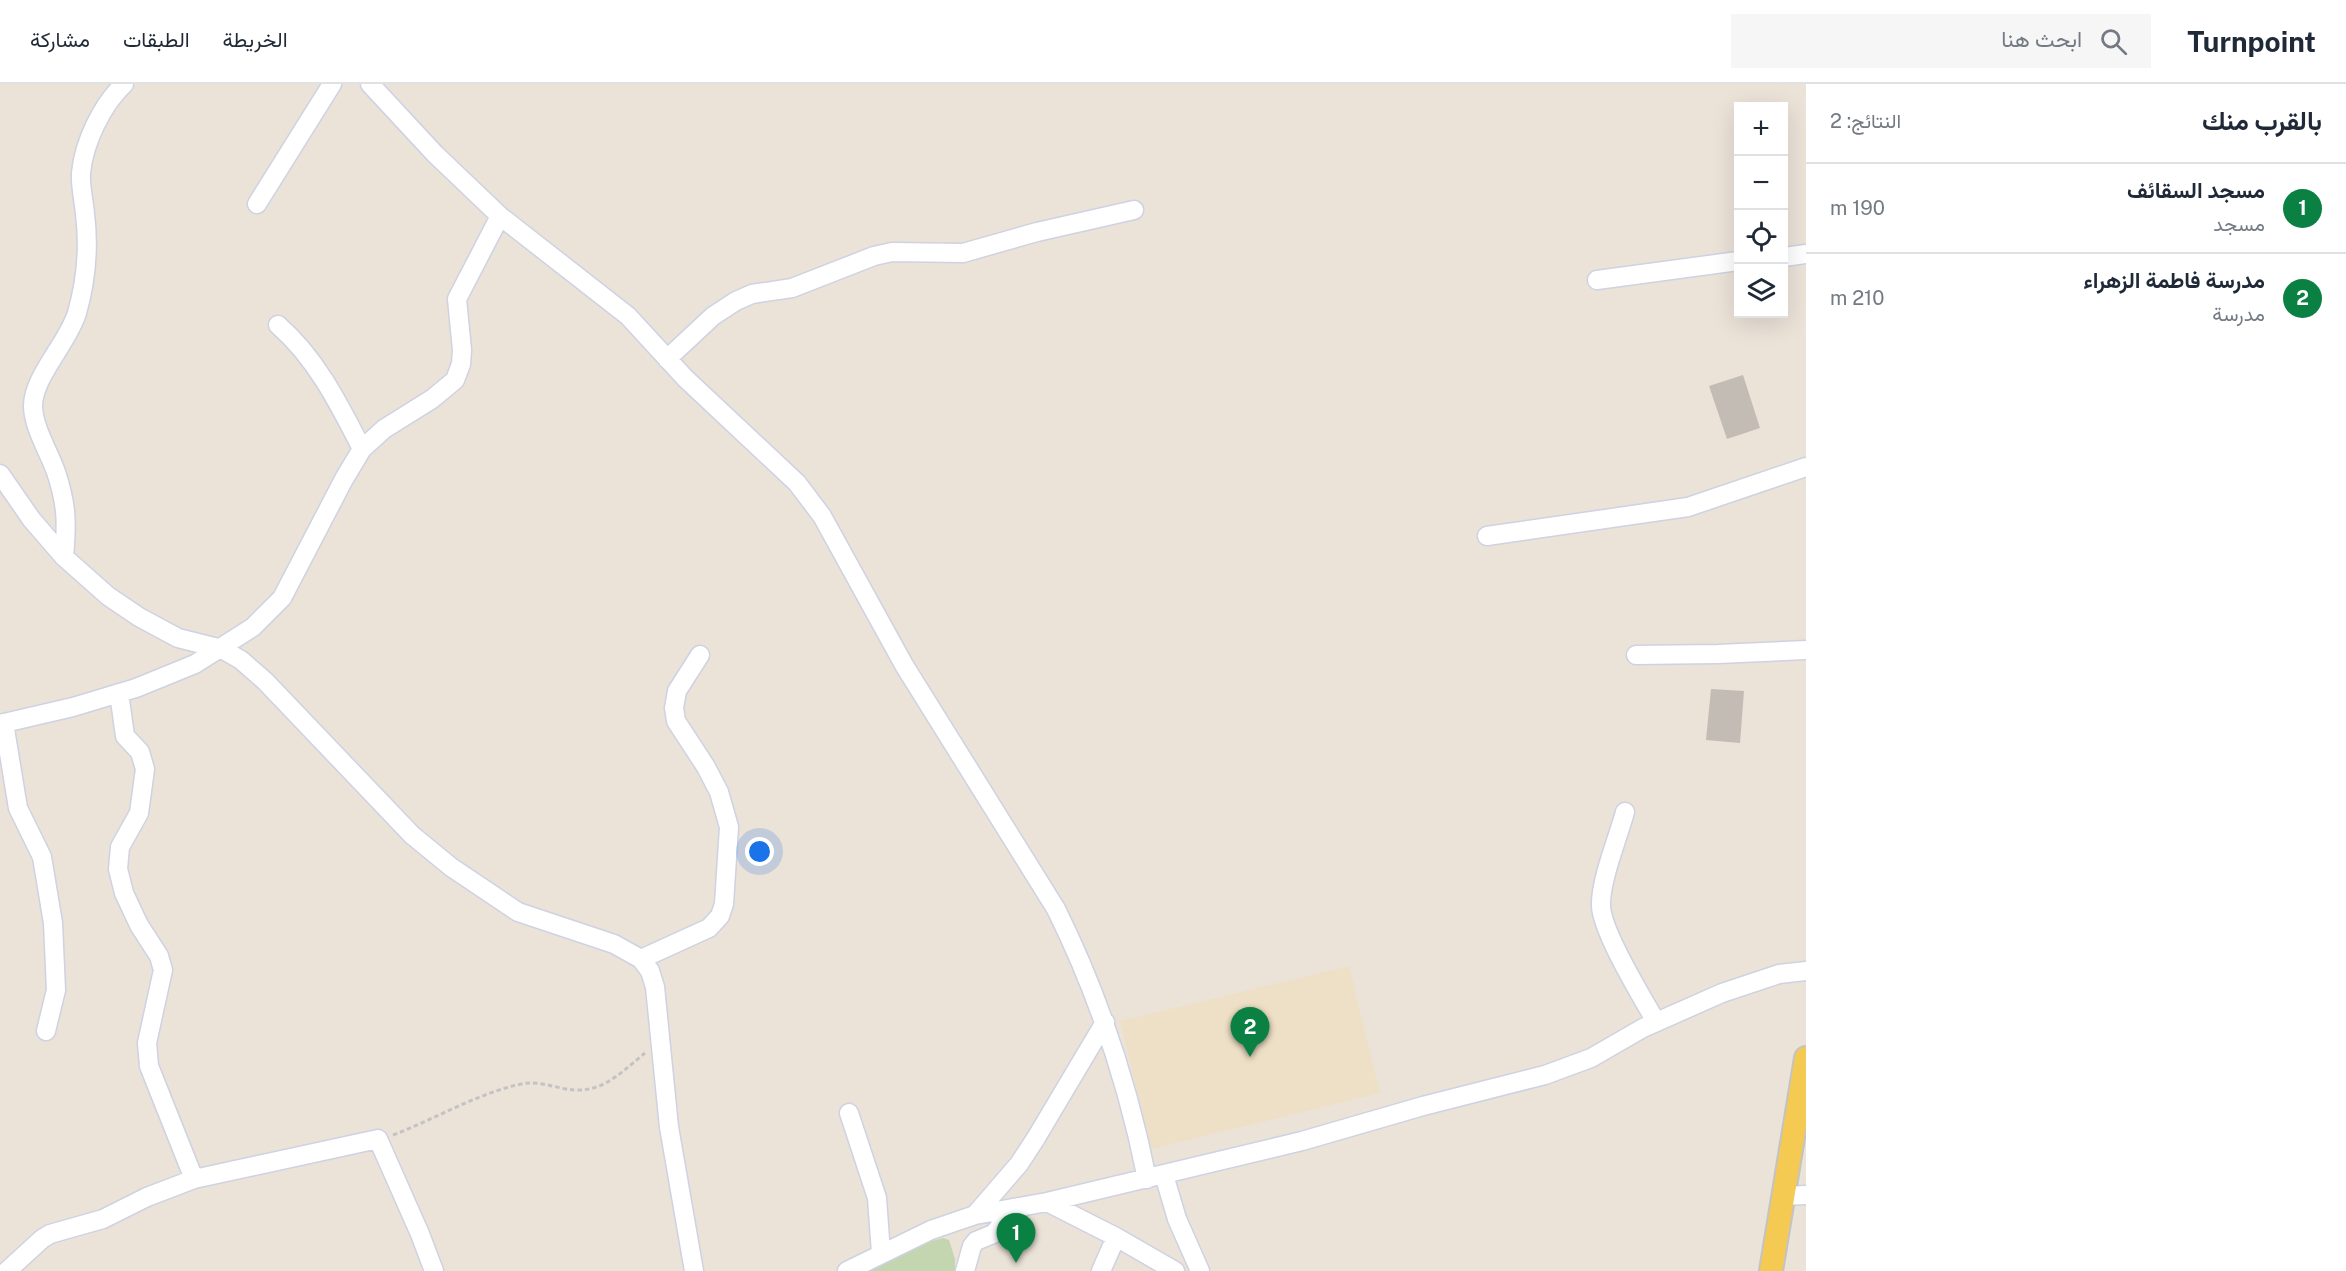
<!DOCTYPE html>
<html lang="ar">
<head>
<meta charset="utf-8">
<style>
  body { margin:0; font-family:"Public Sans",Vazirmatn,sans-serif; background:#f6f6f7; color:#1f2937; direction:rtl }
  .controls { position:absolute; right:18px; top:18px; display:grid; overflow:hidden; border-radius:0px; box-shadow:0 6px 24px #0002 }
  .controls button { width:54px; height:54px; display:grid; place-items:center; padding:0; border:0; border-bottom:2px solid #e0e1e3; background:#fff; color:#1f2937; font:30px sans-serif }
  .you { position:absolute; left:760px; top:768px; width:21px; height:21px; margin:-15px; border:4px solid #fff; border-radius:50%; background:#1a73e8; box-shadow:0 0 0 9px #1a73e833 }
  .badge { display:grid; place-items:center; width:39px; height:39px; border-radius:50%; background:#0b8043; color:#fff; font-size:20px; font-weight:700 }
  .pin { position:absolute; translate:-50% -50px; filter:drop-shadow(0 2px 3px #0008) }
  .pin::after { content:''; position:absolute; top:32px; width:21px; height:18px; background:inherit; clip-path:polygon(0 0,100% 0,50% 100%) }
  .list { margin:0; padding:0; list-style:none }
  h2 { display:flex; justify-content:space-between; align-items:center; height:78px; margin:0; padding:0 24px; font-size:26px }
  h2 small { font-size:20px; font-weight:400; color:#747a83 }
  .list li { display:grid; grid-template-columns:39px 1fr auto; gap:18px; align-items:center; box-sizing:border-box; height:90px; padding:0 24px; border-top:2px solid #e0e1e3 }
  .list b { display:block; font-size:22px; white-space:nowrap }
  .list p { margin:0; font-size:20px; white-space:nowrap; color:#747a83 }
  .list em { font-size:20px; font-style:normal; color:#747a83 }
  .icon { flex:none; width:33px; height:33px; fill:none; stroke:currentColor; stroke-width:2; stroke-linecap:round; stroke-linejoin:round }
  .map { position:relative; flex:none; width:1806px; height:1187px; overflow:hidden; direction:ltr }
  header { display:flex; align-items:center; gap:36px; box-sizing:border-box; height:84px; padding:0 30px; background:#fff; border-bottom:2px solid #e0e1e3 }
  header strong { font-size:28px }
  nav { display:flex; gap:33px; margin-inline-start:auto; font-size:21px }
  .search { width:420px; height:54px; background:#f6f6f7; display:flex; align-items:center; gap:15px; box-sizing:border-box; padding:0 21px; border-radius:0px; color:#747a83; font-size:22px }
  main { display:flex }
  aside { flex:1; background:#fff }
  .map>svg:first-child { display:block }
</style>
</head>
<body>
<header>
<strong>Turnpoint</strong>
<div class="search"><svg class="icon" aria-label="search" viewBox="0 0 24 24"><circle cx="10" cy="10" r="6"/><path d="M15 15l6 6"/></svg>ابحث هنا</div>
<nav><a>الخريطة</a><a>الطبقات</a><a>مشاركة</a></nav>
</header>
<main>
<aside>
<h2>بالقرب منك<small>النتائج: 2</small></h2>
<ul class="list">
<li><span class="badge">1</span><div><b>مسجد السقائف</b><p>مسجد</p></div><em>190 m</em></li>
<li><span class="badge">2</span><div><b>مدرسة فاطمة الزهراء</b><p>مدرسة</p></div><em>210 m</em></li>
</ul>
</aside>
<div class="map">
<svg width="1806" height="1187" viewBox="0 0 1806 1187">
  <rect width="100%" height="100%" fill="#ebe2d8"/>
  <path fill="#eee0c6" d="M1349 882 1380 1009 1151 1065 1120 937Z"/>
  <path fill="#c3d6af" d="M943 1154 949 1156 955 1175V1187H867L923 1159Z"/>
  <path fill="#c3bcb5" d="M1743 291 1760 344 1727 355 1709 302Z
    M1711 605 1744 607 1740 659 1706 656Z"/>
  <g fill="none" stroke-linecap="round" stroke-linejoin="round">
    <defs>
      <path id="minor" d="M370 0 435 70 500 132 628 232 685 294 797 399 822 432 904 581 1056 825C1099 912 1128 1000 1147 1095
        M257 120 332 0
        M1784 173 1806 170
        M1597 196 1738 177
        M278 241C316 274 339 320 362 365
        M667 275 713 232 736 217 752 210 792 204 874 172 892 168 963 169 1037 148 1134 126
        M0 390 32 436 64 473 108 512 139 533 178 554 222 565 241 576 265 597 412 751 451 783 518 828 614 860 641 875 650 887 655 903 669 1043 694 1187
        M1487 452 1688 423 1806 383
        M64 473C67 439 67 421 56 388 49 368 34 345 33 323 32 294 68 259 77 229 86 197 89 162 85 130 84 117 80 102 81 89 84 58 102 21 124 0
        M1636 571 1718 570 1806 566
        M119 609 125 652 140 668 145 685 139 729 120 763 118 785 124 809 139 841 159 872 163 886 147 959 149 982 194 1095
        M4 639 18 724 42 773 53 839 56 906 46 947
        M0 640 73 623 136 604 195 580 253 543 282 514 344 395 362 365 384 345 432 315 455 296 461 280 462 266 457 215 500 132
        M1625 728C1618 754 1600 797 1601 822 1602 848 1642 913 1656 938
        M641 875 709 844 720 832 724 820 729 743 719 708 706 683 676 637 674 624 677 607 700 571
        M849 1029 877 1114 881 1169
        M1164 1091 1177 1135 1200 1187
        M1783 1112 1806 1111
        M1047 1118 1116 1153 1175 1187
        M975 1131 1019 1080 1036 1054 1105 938
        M7 1187 42 1155 50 1150 103 1135 147 1113 194 1095 378 1055 420 1150 434 1187
        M847 1187 931 1146 975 1131 1047 1118 1302 1057 1423 1022 1545 991 1591 974 1643 944 1722 909 1779 890 1806 887
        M965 1187 972 1162 976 1157 993 1150 998 1145 1009 1125
        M1101 1187 1116 1153"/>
      <path id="major" d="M1771 1187 1806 974"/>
    </defs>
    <use href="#minor" stroke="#ced2e2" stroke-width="21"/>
    <use href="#major" stroke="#c3c3c3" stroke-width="26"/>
    <path stroke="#c3c3c3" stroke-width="3" stroke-dasharray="4.5 3" stroke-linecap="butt" d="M393 1051C435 1035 476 1010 521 1000 534 997 548 1001 561 1004 599 1013 618 991 645 969"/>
    <use href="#minor" stroke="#fff" stroke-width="18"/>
    <use href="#major" stroke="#f5ca53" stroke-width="22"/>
  </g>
</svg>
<div class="controls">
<button>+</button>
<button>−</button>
<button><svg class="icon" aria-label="locate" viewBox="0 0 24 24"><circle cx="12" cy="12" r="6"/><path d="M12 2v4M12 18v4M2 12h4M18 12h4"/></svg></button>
<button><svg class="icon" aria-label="layers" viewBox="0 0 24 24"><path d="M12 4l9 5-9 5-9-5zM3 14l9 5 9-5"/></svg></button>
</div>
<div class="you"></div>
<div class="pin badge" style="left:1016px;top:1179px">1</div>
<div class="pin badge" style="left:1250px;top:973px">2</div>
</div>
</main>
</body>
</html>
